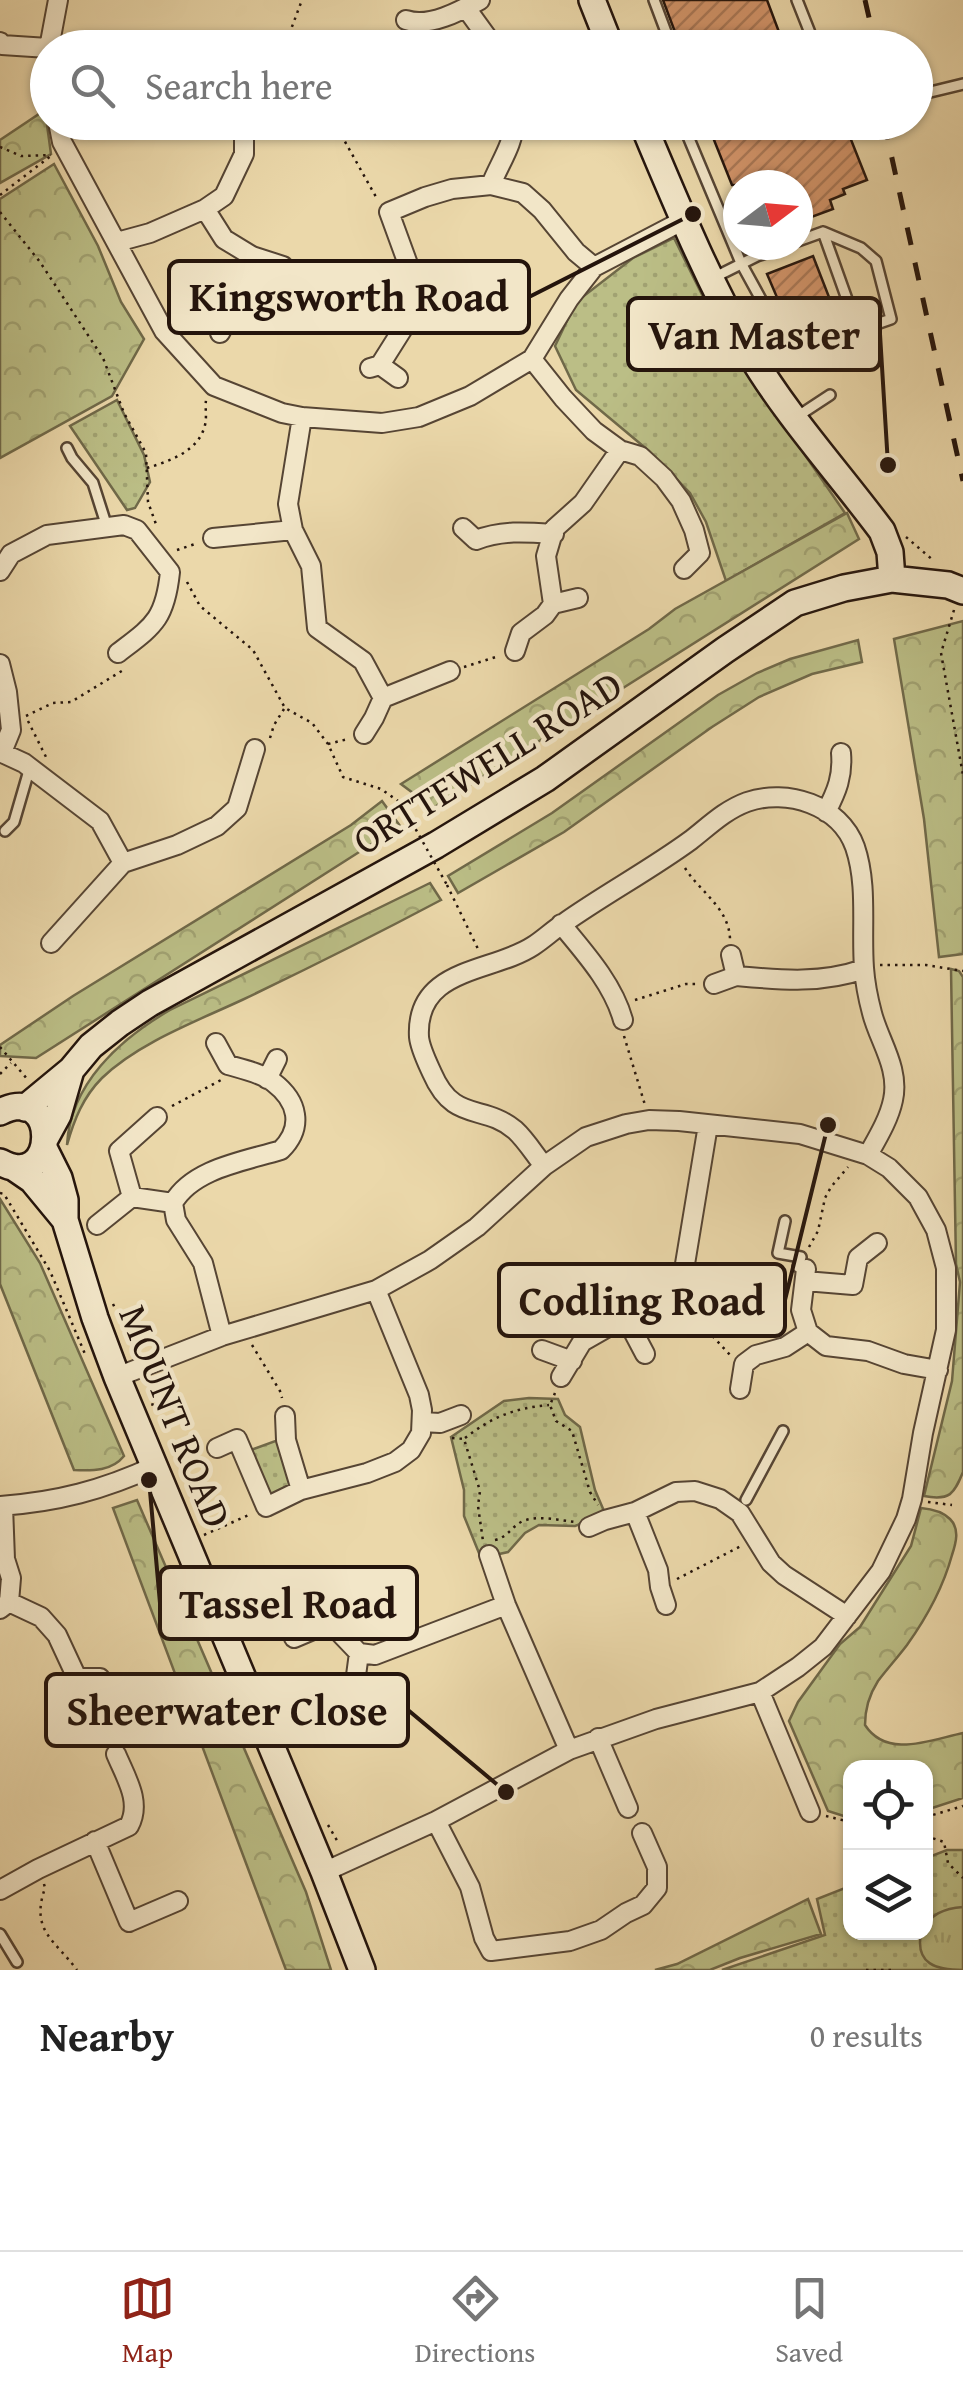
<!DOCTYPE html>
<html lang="en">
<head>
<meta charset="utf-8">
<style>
  body { margin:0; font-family:"Gentium Book Plus",serif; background:#f2f2f2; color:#222 }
  .controls { position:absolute; right:30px; bottom:30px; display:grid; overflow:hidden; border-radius:20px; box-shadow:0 2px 8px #0004 }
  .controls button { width:90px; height:90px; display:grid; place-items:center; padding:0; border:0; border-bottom:2px solid #e0e0e0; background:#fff; color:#222; font:50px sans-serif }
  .compass { position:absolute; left:723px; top:170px; width:90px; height:90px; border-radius:50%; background:#fff; box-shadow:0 2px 8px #0004; rotate:74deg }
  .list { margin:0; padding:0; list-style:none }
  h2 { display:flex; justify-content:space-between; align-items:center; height:130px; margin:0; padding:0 40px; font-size:42px }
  h2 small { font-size:32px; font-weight:400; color:#767676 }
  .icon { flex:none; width:55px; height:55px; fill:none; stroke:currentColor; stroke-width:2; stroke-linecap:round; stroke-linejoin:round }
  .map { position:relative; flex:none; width:963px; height:1970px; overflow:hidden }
  .search { position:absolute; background:#fff; box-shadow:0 2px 8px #0004; left:30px; right:30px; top:30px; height:110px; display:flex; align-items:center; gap:25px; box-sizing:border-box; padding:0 35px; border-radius:55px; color:#767676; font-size:38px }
  .sheet { height:280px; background:#fff }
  nav { display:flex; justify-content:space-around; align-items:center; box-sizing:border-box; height:140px; border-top:2px solid #e0e0e0; background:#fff; font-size:28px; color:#767676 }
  nav a { display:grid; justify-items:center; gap:5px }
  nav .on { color:#8f2418 }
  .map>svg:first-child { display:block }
</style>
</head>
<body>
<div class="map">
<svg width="963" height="1970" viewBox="0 0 963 1970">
  <defs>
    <pattern id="grass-dots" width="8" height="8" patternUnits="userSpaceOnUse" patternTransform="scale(2.5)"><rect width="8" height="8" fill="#bbbe86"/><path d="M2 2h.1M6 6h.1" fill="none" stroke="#a1a272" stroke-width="1.8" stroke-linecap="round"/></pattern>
    <pattern id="forest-crowns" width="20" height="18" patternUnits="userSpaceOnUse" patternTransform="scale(2.5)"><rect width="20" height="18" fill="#bbbe86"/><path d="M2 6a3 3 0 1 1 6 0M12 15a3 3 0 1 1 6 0" fill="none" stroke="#a1a272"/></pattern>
    <pattern id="park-tufts" width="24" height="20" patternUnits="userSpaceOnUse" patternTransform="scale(2.5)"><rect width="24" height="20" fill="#bbbe86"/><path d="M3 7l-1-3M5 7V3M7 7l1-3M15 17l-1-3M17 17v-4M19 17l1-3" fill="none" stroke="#a1a272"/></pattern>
    <pattern id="building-hatch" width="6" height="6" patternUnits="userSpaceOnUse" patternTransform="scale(2.5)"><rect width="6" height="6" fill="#d2946a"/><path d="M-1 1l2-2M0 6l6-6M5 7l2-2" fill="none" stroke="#aa7856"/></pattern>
  </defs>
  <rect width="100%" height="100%" fill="#ebd8aa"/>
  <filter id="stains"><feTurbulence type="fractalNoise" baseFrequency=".002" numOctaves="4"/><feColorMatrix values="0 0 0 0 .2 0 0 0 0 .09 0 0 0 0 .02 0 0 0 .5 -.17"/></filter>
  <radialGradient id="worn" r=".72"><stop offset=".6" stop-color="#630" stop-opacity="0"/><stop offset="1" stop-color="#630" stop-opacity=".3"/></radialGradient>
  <path fill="url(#grass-dots)" stroke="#706949" stroke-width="2.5" d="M674 238 713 317 778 416 845 513 726 581 706 522 690 493 649 451 576 390 555 346 576 302 633 258Z
    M117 400 144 455 150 482 135 508 127 510 70 426Z
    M529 1398 558 1399 565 1415 580 1427 595 1490 604 1511 602 1516 575 1526 539 1525 525 1533 508 1552 481 1558 464 1516V1490L451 1437 504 1401Z
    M278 1440 297 1488 265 1501 248 1451Z
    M947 1850H963V1970H722L825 1935 817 1899 850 1886V1932H926V1858Z"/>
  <path fill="url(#forest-crowns)" stroke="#706949" stroke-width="2.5" d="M45 110 51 154 0 183V140Z
    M54 164 98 246 121 302 144 339 112 396 0 458V199Z
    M847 513 859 539 433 808 401 784 649 629 675 609Z
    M963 621V954L939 957 924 819 894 639Z
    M858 640 862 662 812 674 759 697 712 727 564 832 458 893 448 876 552 813 718 695 757 673 790 659Z
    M382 801 400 826 36 1058 0 1056V1045L73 996 351 825Z
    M430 883 441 900C375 935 309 968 242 1000 197 1021 138 1043 102 1078 83 1097 74 1120 67 1145 70 1084 120 1039 170 1010Z
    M951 969 959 971 963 977V1472C954 1494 950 1501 924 1496L952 1381 960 1282 956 1264Z
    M0 1199 40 1263 124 1456C112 1471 93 1471 74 1470L0 1284Z
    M137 1500 306 1892 331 1970H286L113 1508Z
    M921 1508C932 1509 942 1511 950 1519 960 1529 956 1543 952 1555 943 1588 927 1617 907 1645 898 1657 887 1669 878 1681 869 1695 865 1708 865 1725 887 1759 930 1740 963 1733V1798L926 1810V1768H850V1818L828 1811 789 1721 798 1702 840 1644 860 1627 911 1546Z
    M808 1899 821 1934 740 1958 710 1970H655L677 1964Z"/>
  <path fill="url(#park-tufts)" stroke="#706949" stroke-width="2.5" d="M963 1907V1970C936 1970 915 1964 921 1933L926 1932C926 1914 947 1908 963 1907Z"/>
  <path fill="url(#building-hatch)" stroke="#24140c" stroke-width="2.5" d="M663 0H767L785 48H681Z
    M711 122H844L867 180 843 189 845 194 830 200 833 209 798 222V185H732L710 130 713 128Z
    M813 256 841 328 795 344 785 317 781 319 777 311 774 304 779 302 767 274Z"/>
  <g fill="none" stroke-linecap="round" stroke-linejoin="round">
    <defs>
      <path id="lane" d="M654 0 672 48
        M797 0 816 48
        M918 95 963 84
        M682 122 741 263 791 354 891 319 876 261 861 248 823 232
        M798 241 823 232 858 330
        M713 278 757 256 788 245
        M795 418 830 395
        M67 448 72 458 93 483 107 527
        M5 831 14 822 30 767
        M785 1221 778 1253 801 1257 798 1267 804 1268
        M746 1500 783 1431
        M0 1934 17 1962"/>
      <path id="street" d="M466 8 495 48
        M406 20C429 28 460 11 480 0
        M0 42 2 45 48 48
        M49 48 58 0
        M58 122 62 142 164 331 214 386 282 413 302 417 382 423 419 417 470 396 532 359 569 299 594 267 684 220
        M491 185C499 164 514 144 514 122
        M205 209 224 239 252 256 234 307 220 333
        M117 242 150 233 205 209 224 196 244 154V122
        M252 256 283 266
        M420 297 462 309
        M234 307 266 317
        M532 359 563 398 594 431 620 450 640 456 664 478 681 501 694 530 700 553 684 569
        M380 365 409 319 420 297 389 212 425 197 452 189 491 185 523 193 542 210 576 252 594 267
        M370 368 380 365 398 378
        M302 417 288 504 293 530 311 566 317 628 363 661 383 698
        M463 528 476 540C502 530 526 532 554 534
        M213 538 293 530
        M0 571 11 554 47 535 124 525 137 530 170 572C165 620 153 626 118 653
        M553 604 578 598
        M515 651 521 633 545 615 553 604 546 556 554 529 583 503 620 450
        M0 664 7 692 11 730 2 752
        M364 734 374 718 383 698 450 671
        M0 752 24 763 100 821 123 863
        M826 812C837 791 843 776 841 753
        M561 924C585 953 613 984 623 1020
        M51 943 123 863 177 845 217 826 237 808 255 749
        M736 976C781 980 821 984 864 969
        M714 984 736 976 731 955
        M267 1079 277 1059
        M544 1166C535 1155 526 1140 515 1130 483 1103 454 1124 432 1073 427 1062 420 1048 419 1037 415 967 492 973 533 946 544 939 553 930 564 923 605 894 650 870 691 840 709 826 725 810 747 802 787 788 840 805 855 847 868 885 861 928 864 968 865 982 868 998 872 1013 879 1041 900 1068 893 1100 889 1119 878 1137 868 1155
        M132 1197 173 1203 176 1220 203 1263 222 1336
        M173 1203C193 1168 246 1161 281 1150 304 1127 298 1101 273 1082 261 1073 242 1069 228 1065L216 1043
        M97 1225 132 1197 119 1151 157 1117
        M806 1269 801 1310 808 1332 826 1346 868 1351 904 1364 938 1370
        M805 1281 853 1285 858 1258 877 1243
        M626 1318 645 1354
        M542 1350 572 1361
        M117 1377 222 1336 376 1290 430 1260 477 1227 544 1166 586 1137 626 1124 649 1120 679 1121 800 1134 868 1155 889 1168 918 1197 936 1230 946 1268V1330L923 1433 912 1499 906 1519 881 1571 823 1647 798 1667 760 1692 656 1719 569 1750 436 1821 324 1872
        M561 1377 582 1342 652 1302 677 1283 684 1270 708 1125
        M740 1389 744 1364 756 1355 785 1347 808 1332
        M285 1416 286 1440 301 1490
        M422 1422 440 1423 461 1415
        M217 1448 237 1439 266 1507 301 1490 367 1473 395 1462 411 1450 421 1433 422 1410 419 1395 376 1290
        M0 1506C57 1502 103 1490 155 1466
        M635 1512 658 1570 660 1587 666 1605
        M589 1527 605 1520 635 1512 676 1492 695 1491 720 1499 740 1513 771 1563 784 1575 847 1616
        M489 1555 506 1605 569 1750
        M344 1586 349 1640
        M9 1602 41 1617 57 1635 77 1678
        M0 1609 9 1602 11 1578 5 1559 3 1506
        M294 1638 320 1627 337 1630 359 1653 375 1655 506 1605
        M355 1683 380 1713
        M760 1692 810 1812
        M64 1696 77 1678H100
        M326 1704 355 1683 359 1653
        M598 1738 628 1808
        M436 1821 470 1887 484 1938 491 1951 570 1941 601 1930 626 1913 643 1905 657 1888V1867L642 1833
        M95 1841 129 1922 178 1901
        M0 1890 38 1869 129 1826C142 1802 126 1778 116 1754"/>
      <path id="secondary" d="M592 0 611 48
        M642 122C675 200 707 279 749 352 786 415 838 472 882 531L890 552 892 579
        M25 1108 71 1070 91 1046 120 1023 150 1003 436 845 545 779 725 650 795 603 844 588 892 579 948 585 963 591
        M0 1112C61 1081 58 1194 0 1162
        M46 1137 58 1115 71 1070
        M44 1148 59 1178 65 1200V1220L95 1318 117 1377 324 1872 362 1970
        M13 1167 32 1180 65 1220"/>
    </defs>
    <use href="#lane" stroke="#564534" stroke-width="14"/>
    <use href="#street" stroke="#564534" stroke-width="22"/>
    <use href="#secondary" stroke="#24140c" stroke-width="30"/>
    <path stroke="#24140c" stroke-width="2.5" stroke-dasharray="2.5 5" stroke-linecap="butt" d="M284 48 302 0
      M334 122 376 197
      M76 134 92 128 94 122
      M0 147 21 156 51 155
      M0 195 52 155
      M0 212 40 262 103 358 124 413 146 453 148 502 157 527
      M147 468C170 461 199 451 205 425 207 418 205 408 206 400
      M906 537 934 561
      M177 550 198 543
      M187 582 200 606 253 650 285 708 312 723 328 744 343 777 381 789 401 803
      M954 610 941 653 963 775
      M464 667 499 656
      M26 716 53 703 71 702 125 669
      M28 721 47 759
      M270 738 274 725 284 709
      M328 744 348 739
      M685 868C700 892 729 908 730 939
      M447 885 479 951
      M880 965H926L963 971
      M635 1000 686 984H699
      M624 1036 645 1105
      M0 1047 28 1080
      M0 1074 11 1063
      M172 1106 223 1079
      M0 1193 4 1194 50 1271 85 1354
      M809 1247 818 1231 825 1198 831 1187 848 1167
      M682 1303 731 1356
      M113 1304 136 1351
      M252 1345 280 1391 282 1398
      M149 1381 153 1408
      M555 1393 550 1405 556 1421 572 1431 590 1492 598 1505
      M452 1438 464 1439 480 1491 478 1506 483 1541
      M465 1438C492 1417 514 1408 549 1405
      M928 1502 952 1505
      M204 1535 251 1514
      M495 1540C508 1537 512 1526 523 1521 539 1515 558 1520 575 1522
      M677 1579 741 1546
      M826 1816 850 1822
      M926 1817 963 1806
      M328 1825 339 1844
      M926 1836 944 1842 948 1863 963 1878
      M44 1884 45 1888C30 1931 55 1940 77 1970
      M866 1970H892"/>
    <use href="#lane" stroke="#f2e6c8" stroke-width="9"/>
    <use href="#street" stroke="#f2e6c8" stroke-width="18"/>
    <use href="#secondary" stroke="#f2e6c8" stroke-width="25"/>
    <path stroke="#24140c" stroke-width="5" stroke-dasharray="18 18" stroke-linecap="butt" d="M865 0 876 48
      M884 122 963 481"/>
    <path stroke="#24140c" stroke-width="2.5" stroke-dasharray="2.5 5" stroke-linecap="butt" d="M401 803 447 885"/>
  </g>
  <g text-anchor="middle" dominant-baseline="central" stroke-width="9" stroke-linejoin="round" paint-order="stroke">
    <g font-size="40" fill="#24140c" stroke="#f2e6c8">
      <text transform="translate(487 762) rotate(-32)">ORTTEWELL ROAD</text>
      <text transform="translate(176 1416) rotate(68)">MOUNT ROAD</text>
    </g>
  </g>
  <path fill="none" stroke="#24140c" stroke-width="4" d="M693 214L529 297M888 465L880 334M828 1125L785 1300M149 1480L160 1603M506 1792L408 1710"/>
  <g fill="#24140c" stroke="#f2e6c8" stroke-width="4">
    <circle cx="693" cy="214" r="10"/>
    <circle cx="888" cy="465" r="10"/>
    <circle cx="828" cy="1125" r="10"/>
    <circle cx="149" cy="1480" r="10"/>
    <circle cx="506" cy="1792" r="10"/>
  </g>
  <g fill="#f2e6c8" stroke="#24140c" stroke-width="4">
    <rect x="169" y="261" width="360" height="72" rx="10"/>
    <rect x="628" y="298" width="252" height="72" rx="10"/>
    <rect x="499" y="1264" width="286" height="72" rx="10"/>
    <rect x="160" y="1567" width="257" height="72" rx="10"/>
    <rect x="46" y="1674" width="362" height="72" rx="10"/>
  </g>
  <g font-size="42" text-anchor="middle" font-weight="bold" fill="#24140c">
    <text x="349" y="311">Kingsworth Road</text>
    <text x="754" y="349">Van Master</text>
    <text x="642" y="1315">Codling Road</text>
    <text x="288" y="1618">Tassel Road</text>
    <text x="227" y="1725">Sheerwater Close</text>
  </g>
  <rect width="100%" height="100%" filter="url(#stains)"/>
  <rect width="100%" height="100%" fill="url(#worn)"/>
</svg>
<div class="controls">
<button><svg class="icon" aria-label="locate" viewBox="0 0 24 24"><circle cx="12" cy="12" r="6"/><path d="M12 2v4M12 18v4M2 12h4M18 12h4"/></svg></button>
<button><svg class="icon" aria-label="layers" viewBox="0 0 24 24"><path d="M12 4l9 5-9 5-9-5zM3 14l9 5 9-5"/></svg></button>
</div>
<svg class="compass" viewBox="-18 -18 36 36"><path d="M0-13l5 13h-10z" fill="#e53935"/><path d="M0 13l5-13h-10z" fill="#767676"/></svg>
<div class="search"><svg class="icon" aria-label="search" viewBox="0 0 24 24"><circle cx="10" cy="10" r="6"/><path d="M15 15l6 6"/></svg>Search here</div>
</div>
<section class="sheet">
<h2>Nearby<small>0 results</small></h2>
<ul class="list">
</ul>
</section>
<nav>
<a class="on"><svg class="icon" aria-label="map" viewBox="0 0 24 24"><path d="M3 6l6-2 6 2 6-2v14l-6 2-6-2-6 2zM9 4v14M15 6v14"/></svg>Map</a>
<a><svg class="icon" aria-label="directions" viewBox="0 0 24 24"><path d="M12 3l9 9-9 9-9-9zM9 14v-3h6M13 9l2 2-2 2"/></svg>Directions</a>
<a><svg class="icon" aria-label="saved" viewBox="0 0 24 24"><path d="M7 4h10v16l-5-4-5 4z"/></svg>Saved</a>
</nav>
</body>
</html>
